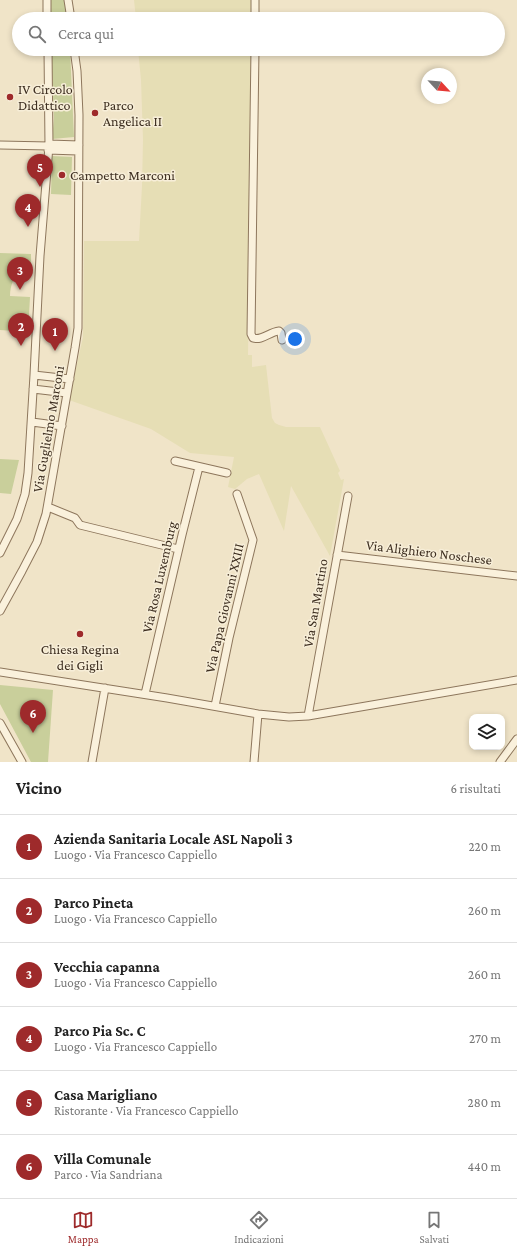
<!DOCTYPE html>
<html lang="it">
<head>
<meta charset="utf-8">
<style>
  body { margin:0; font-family:"Crimson Pro",serif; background:#f2f2f2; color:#222 }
  .controls { position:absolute; right:12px; bottom:12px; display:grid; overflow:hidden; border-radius:8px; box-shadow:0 2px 6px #0003 }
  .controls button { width:36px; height:36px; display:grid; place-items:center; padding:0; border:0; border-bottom:1px solid #e0e0e0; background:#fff; color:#222; font:20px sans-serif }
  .compass { position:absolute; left:421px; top:68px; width:36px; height:36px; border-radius:50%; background:#fff; box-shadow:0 2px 6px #0003; rotate:116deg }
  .you { position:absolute; left:295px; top:339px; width:14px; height:14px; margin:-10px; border:3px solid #fff; border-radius:50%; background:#1a73e8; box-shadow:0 0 0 6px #1a73e833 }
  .badge { display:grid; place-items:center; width:26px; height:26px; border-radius:50%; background:#9e2a2b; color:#fff; font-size:13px; font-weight:700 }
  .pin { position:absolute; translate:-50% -33px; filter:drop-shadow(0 1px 2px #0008) }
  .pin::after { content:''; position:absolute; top:21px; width:14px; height:12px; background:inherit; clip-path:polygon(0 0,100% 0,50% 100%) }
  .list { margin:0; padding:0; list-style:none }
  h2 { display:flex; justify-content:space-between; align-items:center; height:52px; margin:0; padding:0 16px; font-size:17px }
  h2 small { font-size:13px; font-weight:400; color:#767676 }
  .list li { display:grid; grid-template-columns:26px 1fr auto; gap:12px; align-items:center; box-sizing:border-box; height:64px; padding:0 16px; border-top:1px solid #e0e0e0 }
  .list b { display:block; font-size:15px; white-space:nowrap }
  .list p { margin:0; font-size:13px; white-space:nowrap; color:#767676 }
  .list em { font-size:13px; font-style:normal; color:#767676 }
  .icon { flex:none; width:22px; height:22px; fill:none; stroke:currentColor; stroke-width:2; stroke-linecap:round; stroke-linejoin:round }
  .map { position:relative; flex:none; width:517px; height:762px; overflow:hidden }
  .search { position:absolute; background:#fff; box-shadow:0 2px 6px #0003; left:12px; right:12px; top:12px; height:44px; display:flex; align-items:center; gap:10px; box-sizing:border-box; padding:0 14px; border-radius:22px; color:#767676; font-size:15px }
  .sheet { height:436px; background:#fff }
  nav { display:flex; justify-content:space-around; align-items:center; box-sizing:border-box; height:56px; border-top:1px solid #e0e0e0; background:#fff; font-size:11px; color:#767676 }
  nav a { display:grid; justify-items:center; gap:2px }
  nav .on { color:#9e2a2b }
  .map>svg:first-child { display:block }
</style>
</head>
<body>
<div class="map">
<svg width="517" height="762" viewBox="0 0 517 762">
  <rect width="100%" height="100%" fill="#f0e4c8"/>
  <path fill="#e6deb5" d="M134 0H254L253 19H136Z
    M138 49H253L248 355H252V367L266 365 272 418 275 423 279 425 286 427H320L340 471 338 473 341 480 344 479 330 556 291 486 284 531 259 474 247 479 235 489 228 487 234 457 190 453 151 429 69 400 83 337 84 241H139L142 186 143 140 141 80Z"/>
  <path fill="#c9cf9b" d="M50 0H65L67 19H50Z
    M51 49H70L74 137 52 139 54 118Z
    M52 156 72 157 71 195 51 194Z
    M0 253 31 254V267C17 267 18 270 13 281 11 286 10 290 10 296L30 297 28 332 0 330Z
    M0 459 19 460 11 494 0 493Z
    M0 685 53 690 48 762H31L0 704Z"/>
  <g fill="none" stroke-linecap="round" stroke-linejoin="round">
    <defs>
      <path id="street" d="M47 0V19
        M68 0 71 19
        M255 19V0
        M255 49 251 334 253 338C262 341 269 332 279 331L281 333 282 340
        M49 144 79 145
        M0 145 49 146
        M48 150 78 151
        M34 375 70 379
        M33 389 67 393
        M32 422 62 426
        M175 461 227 473
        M48 507 75 518 80 525 178 549
        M0 553 17 519 25 494 28 473 34 375 40 256 49 146 48 49
        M337 555 517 576
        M0 611 22 571 37 542 46 514 75 348 78 328 79 115 77 71 74 49
        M0 672 167 698 258 714 289 717 308 716 372 705 517 680
        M145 694 182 535 199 467
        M215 706 229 638 253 540 237 494
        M308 716 348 496
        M0 723 22 762
        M92 762 105 688
        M254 762 258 714
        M500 762 517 739"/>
    </defs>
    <use href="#street" stroke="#8d765c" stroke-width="9"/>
    <use href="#street" stroke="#faf1dc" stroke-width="7"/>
  </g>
  <g fill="#9e2a2b" stroke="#f7eed8" stroke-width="1.5">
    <circle cx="10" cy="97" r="4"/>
    <circle cx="95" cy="113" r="4"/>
    <circle cx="62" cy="175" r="4"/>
    <circle cx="80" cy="634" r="4"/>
  </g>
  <g text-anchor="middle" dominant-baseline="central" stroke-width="3" stroke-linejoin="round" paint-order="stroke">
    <g font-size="14" fill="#3d2e20" stroke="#f7eed8" text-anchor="start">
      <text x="18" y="89">IV Circolo<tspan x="18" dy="16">Didattico</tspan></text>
      <text x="103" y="105">Parco<tspan x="103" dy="16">Angelica II</tspan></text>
      <text x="70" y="175">Campetto Marconi</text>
      <text x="80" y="649" text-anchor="middle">Chiesa Regina<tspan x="80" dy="16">dei Gigli</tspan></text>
    </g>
    <g font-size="14" fill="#3d2e20" stroke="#f7eed8">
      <text transform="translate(48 429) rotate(-80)">Via Guglielmo Marconi</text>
      <text transform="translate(429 552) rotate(7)">Via Alighiero Noschese</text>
      <text transform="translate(159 577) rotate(-77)">Via Rosa Luxemburg</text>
      <text transform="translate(315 603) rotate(-80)">Via San Martino</text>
      <text transform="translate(224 608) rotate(-77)">Via Papa Giovanni XXIII</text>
    </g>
  </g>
</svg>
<div class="controls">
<button><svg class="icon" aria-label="layers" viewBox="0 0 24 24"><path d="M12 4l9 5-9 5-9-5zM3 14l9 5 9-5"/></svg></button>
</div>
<svg class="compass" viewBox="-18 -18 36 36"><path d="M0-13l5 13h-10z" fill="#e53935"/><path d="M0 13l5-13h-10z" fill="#767676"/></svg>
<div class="you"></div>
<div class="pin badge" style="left:55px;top:351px">1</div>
<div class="pin badge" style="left:21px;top:346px">2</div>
<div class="pin badge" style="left:20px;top:290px">3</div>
<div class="pin badge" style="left:28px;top:227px">4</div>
<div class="pin badge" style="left:40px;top:187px">5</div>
<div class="pin badge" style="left:33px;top:733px">6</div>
<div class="search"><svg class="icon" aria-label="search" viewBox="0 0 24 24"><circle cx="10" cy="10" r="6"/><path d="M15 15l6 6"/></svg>Cerca qui</div>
</div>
<section class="sheet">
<h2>Vicino<small>6 risultati</small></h2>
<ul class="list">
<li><span class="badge">1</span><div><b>Azienda Sanitaria Locale ASL Napoli 3</b><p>Luogo · Via Francesco Cappiello</p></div><em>220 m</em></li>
<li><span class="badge">2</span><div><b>Parco Pineta</b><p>Luogo · Via Francesco Cappiello</p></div><em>260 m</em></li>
<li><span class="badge">3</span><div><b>Vecchia capanna</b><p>Luogo · Via Francesco Cappiello</p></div><em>260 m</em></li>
<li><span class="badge">4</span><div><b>Parco Pia Sc. C</b><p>Luogo · Via Francesco Cappiello</p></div><em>270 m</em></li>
<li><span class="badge">5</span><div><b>Casa Marigliano</b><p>Ristorante · Via Francesco Cappiello</p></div><em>280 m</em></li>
<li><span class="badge">6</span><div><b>Villa Comunale</b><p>Parco · Via Sandriana</p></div><em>440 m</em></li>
</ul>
</section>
<nav>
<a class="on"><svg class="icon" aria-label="map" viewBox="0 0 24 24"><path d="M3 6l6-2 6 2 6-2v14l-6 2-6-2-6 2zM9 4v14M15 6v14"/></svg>Mappa</a>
<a><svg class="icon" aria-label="directions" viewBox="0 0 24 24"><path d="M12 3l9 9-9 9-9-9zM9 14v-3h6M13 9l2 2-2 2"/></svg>Indicazioni</a>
<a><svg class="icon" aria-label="saved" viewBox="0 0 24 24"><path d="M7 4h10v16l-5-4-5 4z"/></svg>Salvati</a>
</nav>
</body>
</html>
